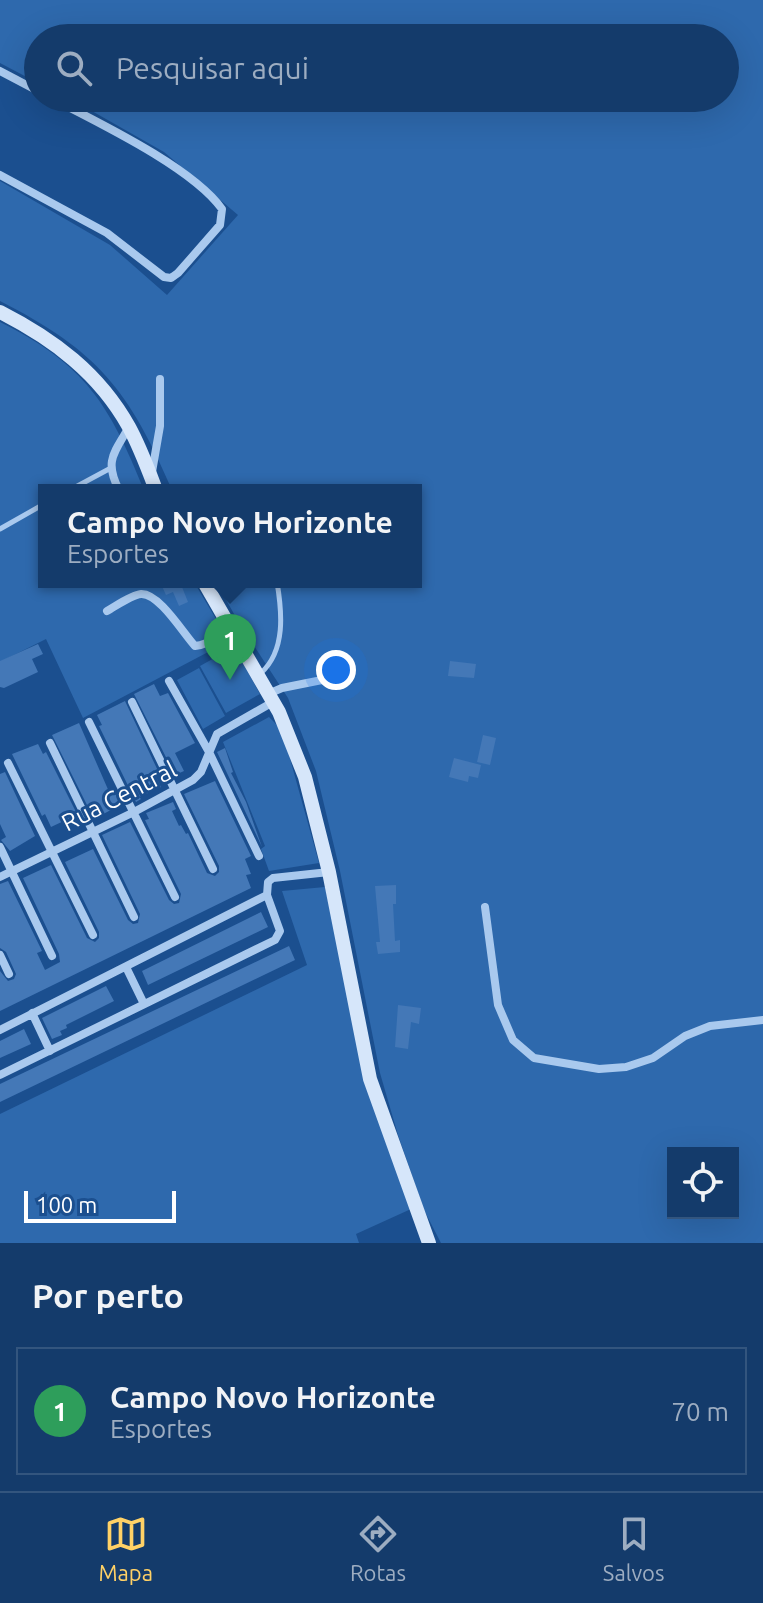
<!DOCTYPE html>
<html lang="pt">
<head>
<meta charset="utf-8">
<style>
  body { margin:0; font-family:Ubuntu,sans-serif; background:#214673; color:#f1f3f6 }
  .controls { position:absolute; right:24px; bottom:24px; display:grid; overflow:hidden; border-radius:0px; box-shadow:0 8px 32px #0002 }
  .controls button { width:72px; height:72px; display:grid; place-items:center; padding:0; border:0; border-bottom:2px solid #33557e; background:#143b6b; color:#f1f3f6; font:40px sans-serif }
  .scale { position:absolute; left:24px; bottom:20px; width:152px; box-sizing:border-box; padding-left:8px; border:4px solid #fff; border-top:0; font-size:22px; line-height:28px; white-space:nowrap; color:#fff; -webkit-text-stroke:6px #1b4f8f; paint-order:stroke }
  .you { position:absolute; left:336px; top:670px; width:28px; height:28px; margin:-20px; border:6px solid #fff; border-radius:50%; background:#1a73e8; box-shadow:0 0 0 12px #1a73e833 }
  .badge { display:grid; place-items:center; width:52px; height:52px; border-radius:50%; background:#ffd166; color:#fff; font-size:26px; font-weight:700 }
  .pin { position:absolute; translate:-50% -66px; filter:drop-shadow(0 2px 4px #0008) }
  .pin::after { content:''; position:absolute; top:42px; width:28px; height:24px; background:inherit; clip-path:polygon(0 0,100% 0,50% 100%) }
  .popup { position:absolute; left:38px; top:484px; width:384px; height:104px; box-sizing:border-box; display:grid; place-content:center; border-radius:0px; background:#143b6b; filter:drop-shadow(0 2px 6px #0005); font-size:26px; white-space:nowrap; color:#9dadc1 }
  .popup b { font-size:30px; color:#f1f3f6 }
  .popup::after { content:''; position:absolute; left:50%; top:100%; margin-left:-16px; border:16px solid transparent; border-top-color:#143b6b }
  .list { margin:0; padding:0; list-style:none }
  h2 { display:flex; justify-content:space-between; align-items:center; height:104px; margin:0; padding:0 32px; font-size:34px }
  h2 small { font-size:26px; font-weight:400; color:#9dadc1 }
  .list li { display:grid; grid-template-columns:52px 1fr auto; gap:24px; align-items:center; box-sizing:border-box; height:128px; margin:0 16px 16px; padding:0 16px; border:2px solid #33557e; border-radius:0px }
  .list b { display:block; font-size:30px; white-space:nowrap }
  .list p { margin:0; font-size:26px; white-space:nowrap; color:#9dadc1 }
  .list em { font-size:26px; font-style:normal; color:#9dadc1 }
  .icon { flex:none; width:44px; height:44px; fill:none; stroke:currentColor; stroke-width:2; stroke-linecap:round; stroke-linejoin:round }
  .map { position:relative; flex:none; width:763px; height:1243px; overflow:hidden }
  .search { position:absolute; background:#143b6b; box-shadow:0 8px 32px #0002; left:24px; right:24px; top:24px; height:88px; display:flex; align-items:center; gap:20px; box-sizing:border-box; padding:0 28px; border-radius:44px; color:#9dadc1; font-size:30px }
  .sheet { height:248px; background:#143b6b }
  nav { display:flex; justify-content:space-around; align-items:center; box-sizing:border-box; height:112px; border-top:2px solid #33557e; background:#143b6b; font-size:22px; color:#9dadc1 }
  nav a { display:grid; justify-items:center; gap:4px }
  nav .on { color:#ffd166 }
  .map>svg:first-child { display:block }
</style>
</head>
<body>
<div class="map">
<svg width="763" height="1243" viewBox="0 0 763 1243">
  <rect width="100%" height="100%" fill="#1b4f8f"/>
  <path fill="#2e69ad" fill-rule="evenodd" d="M0 0H763V1243H441L424 1210 398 1135 380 1073 340 871 316 771 288 698 238 621 216 582H416V490H172C129 390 98 351 0 301V181L110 245 167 295 238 215 164 152 69 98H725V38H38V83L0 63ZM673 1153H733V1213H673Z
    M0 322C86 365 109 404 144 490H44V582H194L229 641 83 718 46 639 0 662Z
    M234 647 260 694 226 713 200 666Z
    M199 668 225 716 203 729 177 680Z
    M269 717 282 730 319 863 269 871 261 849 265 846 223 742Z
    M325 887 337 942 411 1209 356 1234 359 1243H0V1114L307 965 282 891Z"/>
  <path fill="#4478b7" d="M160 582H180L188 602 179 606 173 592 166 595Z
    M38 644 43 654 32 659 38 672 4 688 0 687V661Z
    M450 661 476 664 474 678 448 676Z
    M154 684 160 696 168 693 195 743 175 753 184 771 175 775 134 694Z
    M125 701 159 773 155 775 161 787 139 797 141 799 136 802 99 726 102 725 97 715Z
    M79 723 110 794 115 791 122 804 94 819 52 735Z
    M483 735 496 738 490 765 477 762Z
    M38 744 43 754 46 752 79 818 70 822 68 819 51 827 45 814 42 816 12 754Z
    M225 748 233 772 231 773 246 802 262 847 217 752Z
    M454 758 481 765 478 778 469 776 468 782 449 777Z
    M5 772 35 836 10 851 1 840 6 837 0 824V774Z
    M215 781 251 856 245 859 251 874 246 875 251 888 0 1011V971L8 981 14 979 16 974 6 952 0 948V884L8 881 42 951 37 953 45 970 60 962 59 954 23 878 51 865 87 938 95 942 99 938V932L65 862 93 849 128 920 133 924 138 923 140 914 102 835 130 822 169 900 174 904 179 903 181 894 145 820 149 819 146 813 173 802 176 809 172 811 179 826 181 825 186 834 188 833 207 873 215 876 219 872V866L184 794Z
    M396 885V904H393L395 941 400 940V952L378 954 376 942H380L375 886Z
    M261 912 268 927 148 985 142 971Z
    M289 946 295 960 0 1102V1084Z
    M106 986 114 1001 66 1025 67 1028 60 1031 62 1035 52 1039 42 1018Z
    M398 1005 421 1008 419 1024 411 1022 408 1049 395 1047Z
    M24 1029 31 1044 0 1058V1041Z"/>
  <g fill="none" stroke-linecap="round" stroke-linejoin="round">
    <path stroke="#a9c9ee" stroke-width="5" d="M70 490 109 469
      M0 529 44 504
      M261 673C286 650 282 612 277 582"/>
    <path stroke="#a9c9ee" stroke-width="8" d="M0 71 38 91
      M0 175 107 233 164 277 171 278 178 273 220 225 222 209C192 167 97 122 51 98
      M152 472 160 426V379
      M119 490C104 461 114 453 129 427
      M107 611C116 606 131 595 141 594 159 593 183 633 195 646 211 644 218 636 227 623
      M169 681 209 752 259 856
      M268 694 282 688 332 678
      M132 702 213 869
      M89 722 175 897
      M50 743 134 917
      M8 763 93 935
      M0 847 52 956
      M0 877 134 812 193 780 201 772 217 734 273 702
      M485 907 498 1005 513 1040 534 1058 599 1069 626 1067 653 1058 685 1036 710 1026 763 1020
      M0 955 9 974
      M126 967 144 1004
      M32 1013 50 1051
      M0 1030 267 895
      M0 1075 275 940 280 931 267 895 268 882 273 878 329 872"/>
    <path stroke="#d6e6fa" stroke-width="14" d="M0 312C53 339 99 373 129 427 140 447 148 469 156 490
      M204 582 279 712 305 777 329 872 370 1079 429 1243"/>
  </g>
  <g text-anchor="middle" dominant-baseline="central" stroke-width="6" stroke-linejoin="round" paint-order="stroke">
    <g font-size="24" fill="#fff" stroke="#1b4f8f">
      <text transform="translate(119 796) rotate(-27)">Rua Central</text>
    </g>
  </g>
</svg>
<div class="controls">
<button><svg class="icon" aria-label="locate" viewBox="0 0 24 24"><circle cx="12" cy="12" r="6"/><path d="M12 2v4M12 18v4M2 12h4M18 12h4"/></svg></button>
</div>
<div class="scale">100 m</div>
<div class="you"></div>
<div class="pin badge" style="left:230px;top:680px;background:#2e9e5b">1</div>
<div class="popup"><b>Campo Novo Horizonte</b>Esportes</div>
<div class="search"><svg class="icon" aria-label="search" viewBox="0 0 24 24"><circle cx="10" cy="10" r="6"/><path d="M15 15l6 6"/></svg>Pesquisar aqui</div>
</div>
<section class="sheet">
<h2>Por perto<small></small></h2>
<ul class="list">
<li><span class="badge" style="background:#2e9e5b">1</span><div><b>Campo Novo Horizonte</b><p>Esportes</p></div><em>70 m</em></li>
</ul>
</section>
<nav>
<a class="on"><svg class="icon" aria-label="map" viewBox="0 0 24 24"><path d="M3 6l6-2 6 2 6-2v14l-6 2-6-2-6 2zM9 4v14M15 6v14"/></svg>Mapa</a>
<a><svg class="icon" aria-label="directions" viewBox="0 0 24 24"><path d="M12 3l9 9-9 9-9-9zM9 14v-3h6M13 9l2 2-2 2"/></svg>Rotas</a>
<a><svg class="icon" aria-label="saved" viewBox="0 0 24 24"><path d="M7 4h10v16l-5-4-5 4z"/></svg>Salvos</a>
</nav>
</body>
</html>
